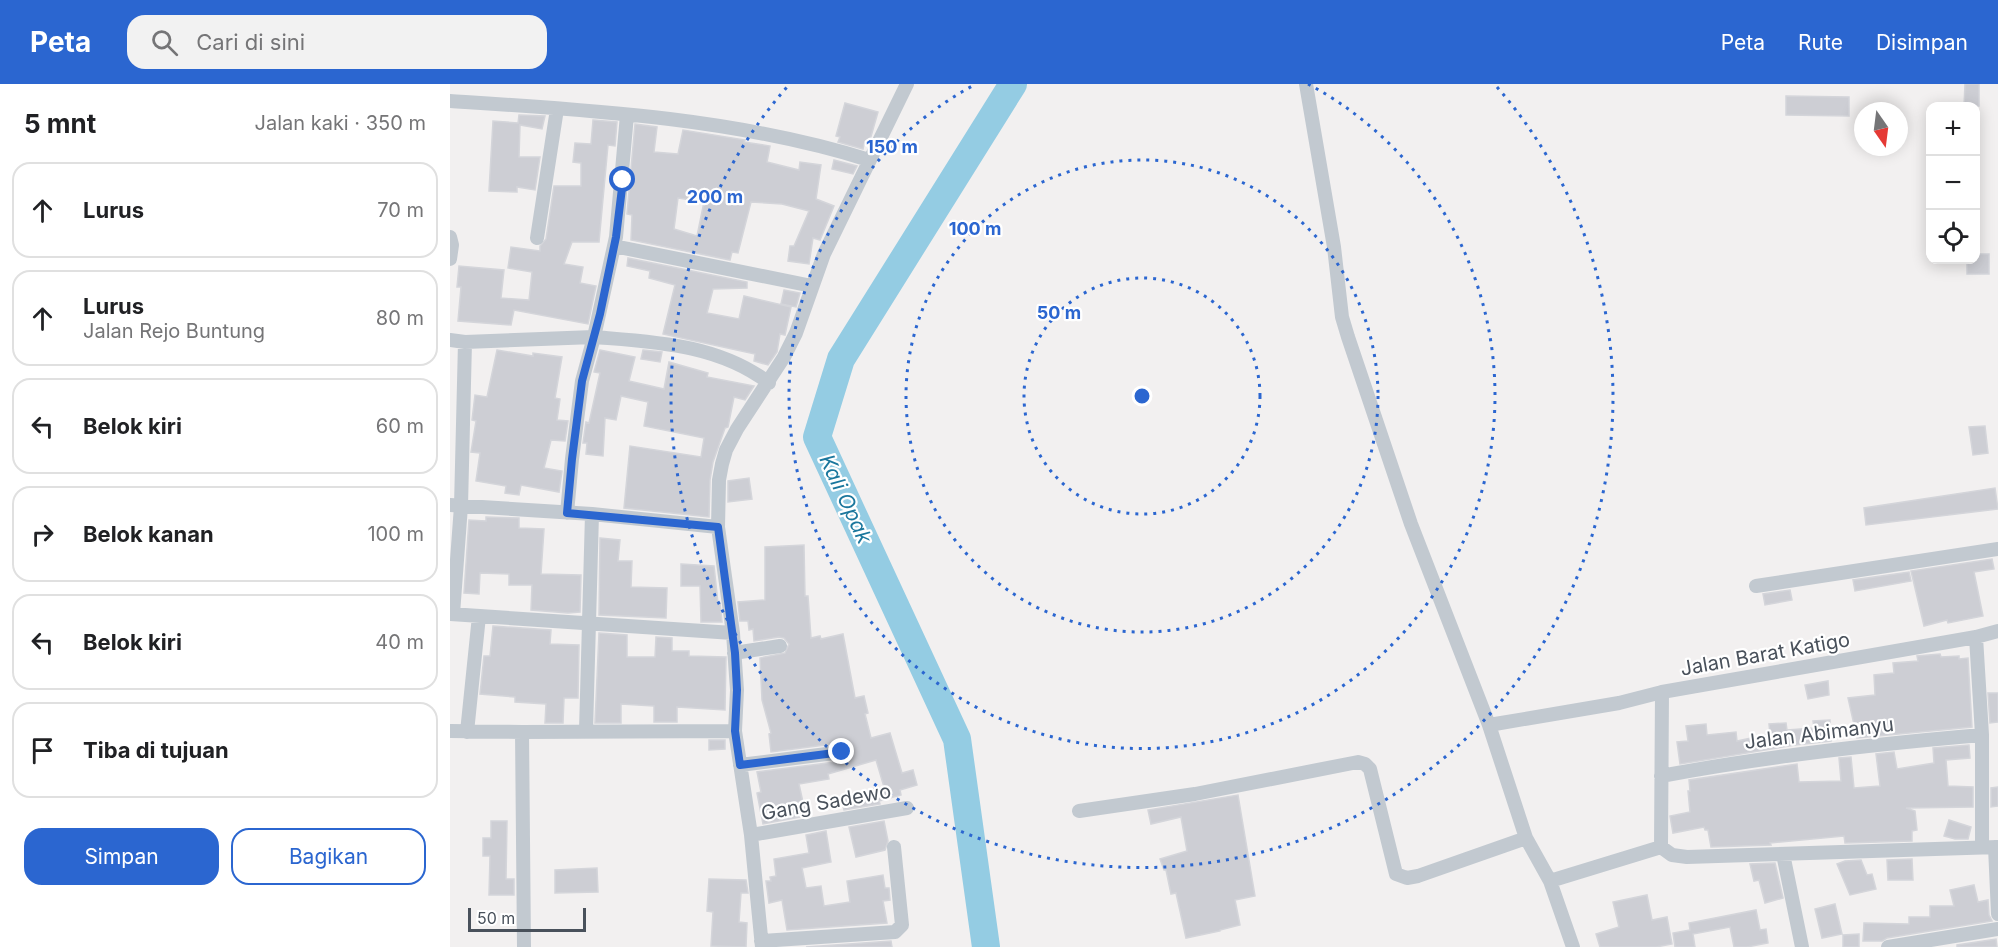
<!DOCTYPE html>
<html lang="id">
<head>
<meta charset="utf-8">
<style>
  body { margin:0; font-family:Inter,sans-serif; background:#f2f2f2; color:#202124 }
  .controls { position:absolute; right:18px; top:18px; display:grid; overflow:hidden; border-radius:12px; box-shadow:0 3px 15px #0003 }
  .controls button { width:54px; height:54px; display:grid; place-items:center; padding:0; border:0; border-bottom:2px solid #e0e0e0; background:#fff; color:#202124; font:30px sans-serif }
  .compass { position:absolute; left:1404px; top:18px; width:54px; height:54px; border-radius:50%; background:#fff; box-shadow:0 3px 15px #0003; rotate:166deg }
  .scale { position:absolute; left:18px; bottom:15px; width:118px; box-sizing:border-box; padding-left:6px; border:3px solid #49515b; border-top:0; font-size:16px; line-height:21px; white-space:nowrap; color:#49515b; -webkit-text-stroke:4px #fff; paint-order:stroke }
  .stop { position:absolute; width:18px; height:18px; margin:-14px; border:4px solid #2b66d0; border-radius:50%; background:#fff }
  .stop.end { background:#2b66d0; border-color:#fff; box-shadow:0 2px 6px #0008 }
  .list { margin:0; padding:0; list-style:none }
  h2 { display:flex; justify-content:space-between; align-items:center; height:78px; margin:0; padding:0 24px; font-size:26px }
  h2 small { font-size:20px; font-weight:400; color:#757577 }
  .list li { display:grid; grid-template-columns:39px 1fr auto; gap:18px; align-items:center; box-sizing:border-box; height:96px; margin:0 12px 12px; padding:0 12px; border:2px solid #e0e0e0; border-radius:18px }
  .list b { display:block; font-size:22px; white-space:nowrap }
  .list p { margin:0; font-size:20px; white-space:nowrap; color:#757577 }
  .list em { font-size:20px; font-style:normal; color:#757577 }
  .actions { display:flex; gap:12px; padding:18px 24px }
  .actions a { flex:1; padding:14px 0; border:2px solid #2b66d0; border-radius:18px; text-align:center; font-size:21px; color:#2b66d0 }
  .actions .main { background:#2b66d0; color:#fff }
  .icon { flex:none; width:33px; height:33px; fill:none; stroke:currentColor; stroke-width:2; stroke-linecap:round; stroke-linejoin:round }
  .map { position:relative; flex:none; width:1548px; height:863px; overflow:hidden }
  header { display:flex; align-items:center; gap:36px; box-sizing:border-box; height:84px; padding:0 30px; background:#2b66d0; color:#fff }
  header strong { font-size:28px }
  nav { display:flex; gap:33px; margin-inline-start:auto; font-size:21px }
  .search { width:420px; height:54px; background:#f2f2f2; display:flex; align-items:center; gap:15px; box-sizing:border-box; padding:0 21px; border-radius:18px; color:#757577; font-size:22px }
  main { display:flex }
  aside { flex:1; background:#fff }
  .map>svg:first-child { display:block }
</style>
</head>
<body>
<header>
<strong>Peta</strong>
<div class="search"><svg class="icon" aria-label="search" viewBox="0 0 24 24"><circle cx="10" cy="10" r="6"/><path d="M15 15l6 6"/></svg>Cari di sini</div>
<nav><a>Peta</a><a>Rute</a><a>Disimpan</a></nav>
</header>
<main>
<aside>
<h2>5 mnt<small>Jalan kaki · 350 m</small></h2>
<ul class="list">
<li><svg class="icon" aria-label="ahead" viewBox="0 0 24 24"><path d="M12 20V5M6 11l6-6 6 6"/></svg><div><b>Lurus</b></div><em>70 m</em></li>
<li><svg class="icon" aria-label="ahead" viewBox="0 0 24 24"><path d="M12 20V5M6 11l6-6 6 6"/></svg><div><b>Lurus</b><p>Jalan Rejo Buntung</p></div><em>80 m</em></li>
<li><svg class="icon" aria-label="left" viewBox="0 0 24 24"><path d="M17 20v-9H6M10 6l-5 5 5 5"/></svg><div><b>Belok kiri</b></div><em>60 m</em></li>
<li><svg class="icon" aria-label="right" viewBox="0 0 24 24"><path d="M7 20v-9h11M14 6l5 5-5 5"/></svg><div><b>Belok kanan</b></div><em>100 m</em></li>
<li><svg class="icon" aria-label="left" viewBox="0 0 24 24"><path d="M17 20v-9H6M10 6l-5 5 5 5"/></svg><div><b>Belok kiri</b></div><em>40 m</em></li>
<li><svg class="icon" aria-label="arrive" viewBox="0 0 24 24"><path d="M6 21V4h12l-3 4 3 4H6"/></svg><div><b>Tiba di tujuan</b></div></li>
</ul>
<div class="actions"><a class="main">Simpan</a><a>Bagikan</a></div>
</aside>
<div class="map">
<svg width="1548" height="863" viewBox="0 0 1548 863">
  <rect width="100%" height="100%" fill="#f2f0f0"/>
  <g fill="none" stroke-linecap="round" stroke-linejoin="round">
    <path stroke="#94cce3" stroke-width="28" d="M536 863 507 655 367 353 391 275 563 0"/>
  </g>
  <path fill="#cdced4" stroke="#d4d5da" stroke-width="1.5" fill-rule="evenodd" d="M1515 0H1529V22H1514Z
    M1336 12 1399 13V32L1336 31Z
    M395 19 428 28 420 56 417 60H414L413 65 388 58 390 53 386 52Z
    M69 31 95 32 92 45 70 41 69 73H90L85 106 67 103V108L39 107 43 37 68 39Z
    M143 36 167 38 165 62 158 61 149 158H122L114 180 133 183 130 199 146 202 138 240 64 226 61 241 8 237 11 203H7L9 182 54 186 51 214 79 216 82 188 58 184 61 163 90 167V162L96 155 104 102H131V79L123 78 125 59 141 60Z
    M185 40 207 43 204 68 228 70 233 46 295 56 294 58 320 62 317 78 349 86 350 78 371 81 366 115 384 122 370 156 363 154 359 180 338 177 340 162H344L359 127 332 120 301 118 288 169 282 168 280 176 181 156 182 131 177 130ZM228 114 254 118 247 152 224 145Z
    M384 76 407 82 403 90 382 85Z
    M1526 170H1539V190H1517V176H1526Z
    M178 174 297 198V204L263 205 257 229 289 235 294 212 341 223 335 251 330 250 327 268 318 281 304 277 305 270 213 250 225 201 199 194 200 187 177 182Z
    M334 206 350 209 346 223 331 220Z
    M47 266 83 272V269L112 273 105 314 110 315 107 336 118 337 115 357 101 356 94 384 112 387 109 408 71 401 69 411 55 409 56 402 26 397 30 369 21 368 26 337 22 336 25 311 37 313Z
    M150 266 185 273 179 297 214 305 219 278 258 289 257 293 304 302 295 316 284 313 278 343 275 344 263 378 260 396 259 433 174 424 180 362 251 373 254 354 194 342 198 318 171 312 166 336 155 334 153 372 136 370 137 359H133L136 338 139 339 150 289 144 288Z
    M193 266 212 268 210 278 191 275Z
    M1535 342 1538 369 1523 371 1519 343Z
    M299 394 302 415 278 418V397Z
    M1545 404 1548 425 1416 441 1414 424Z
    M36 433 69 434V444L94 445 91 490 131 491 130 528 118 529 81 526 82 501H59V490L30 489 29 510 14 509 19 436 36 437Z
    M150 454 170 456 168 477H182L181 503 217 504 216 534 149 531Z
    M354 461 355 512H358L361 554 370 552 371 555 393 550 405 614 414 612 418 629 415 630 421 654 440 649 452 689 463 686 467 701 450 706 451 711 429 717 430 720 394 726 391 712 434 703 426 676 378 690 379 695 349 700 356 732 313 740 307 709 311 708 307 688 393 677 400 671 399 662 391 659 321 668 319 650 321 649 312 616 310 574 335 569 339 560 334 554 329 553 304 557 303 545 299 546 298 537H290L288 518 315 516V463Z
    M1542 475 1544 485 1524 488 1533 532 1498 539 1497 536 1474 542 1461 487Z
    M231 480 264 482 268 519H270L272 538H251L250 502H231Z
    M1459 488 1461 497 1405 507 1403 496Z
    M1340 506 1342 516 1315 521 1313 510Z
    M43 542 101 546 100 560 129 561 128 614H114L113 639H95L96 620 65 618V613L30 610 34 572H40Z
    M149 549 177 551V573H205L206 553 222 554V567H239V572L276 573 275 626 227 623V638H204V622L171 620V639H145Z
    M1490 570 1491 573 1509 572V575L1518 574 1522 643 1407 654 1398 614 1425 611 1424 591 1444 589 1443 579 1468 577 1467 572Z
    M1378 597 1379 611 1358 615 1355 601Z
    M1538 609H1548V638L1540 639Z
    M1380 636 1381 657 1345 661 1230 680 1227 658 1238 657 1236 642 1256 640 1257 651 1286 648 1287 657 1320 650 1319 640 1336 639 1337 646 1364 644 1363 637Z
    M259 656H275V665L259 666Z
    M1519 661 1520 674 1496 676 1498 702 1523 703V723L1456 724 1465 727 1467 746 1462 747V757L1395 759 1394 752 1320 759 1321 761 1261 763 1258 746H1255L1254 743 1223 749 1220 732 1240 728 1238 707H1240L1239 696 1347 680 1349 698 1391 697 1389 674 1401 673 1404 704 1430 702 1426 670 1444 668 1447 685 1484 679 1483 664Z
    M1548 703V722L1541 723V704Z
    M788 711 805 812 785 816 790 841 770 846V847L736 854 726 809 721 810 716 786H714L710 775 737 767 731 733 701 740 698 726Z
    M1499 736 1521 743 1518 755H1505L1494 752Z
    M41 737H57L56 795H64V811H39L40 772H33V754H41Z
    M434 737 438 757 435 766 406 773 399 743Z
    M376 747 381 778 352 784 356 804 371 802 374 822 400 818 397 797 433 791 435 804H439L440 816 433 817 437 839 337 846 332 816 319 819 316 797H321L320 793 326 792 324 775 359 769 356 751Z
    M1462 775 1463 796H1438L1437 776Z
    M1411 776 1417 791 1422 790 1426 805 1400 811 1387 780 1395 777Z
    M1325 779 1333 814 1315 819 1309 796 1304 797 1300 780Z
    M147 784 148 808 105 809V786Z
    M259 795 296 796 298 809H291L289 838 297 839 296 863 261 862 263 828 257 827Z
    M1524 801 1528 818 1538 816 1539 831 1542 837 1437 854 1432 857H1413L1414 839 1459 840V833H1480V822H1504L1500 806Z
    M1197 811 1202 836 1217 833 1222 860 1206 863H1150L1146 850 1169 843 1163 818Z
    M1385 820 1392 850 1372 854 1365 825Z
    M1306 826 1310 846 1316 845 1318 859 1297 863H1284L1280 843 1243 850 1245 863H1225L1223 849 1240 846 1239 839Z
    M1409 850V863H1393V851Z
    M1546 855 1547 863H1507V861Z
    M441 857 442 863H356Z"/>
  <g fill="none" stroke-linecap="round" stroke-linejoin="round">
    <path stroke="#c2c9d0" stroke-width="14" d="M856 0 884 163 892 233 898 253 961 440 1039 641 1076 754 1100 797
      M0 17C140 26 285 34 419 76
      M0 153 2 161 0 175
      M87 154 107 25
      M164 162 362 202
      M0 256 15 258 144 253 166 153 177 31
      M0 421 142 430 268 443
      M117 429 122 375 132 297 144 253C205 258 268 260 319 299
      M1306 502 1548 465
      M0 530 283 549
      M3 530 11 422 15 258
      M1526 553 1532 651V763
      M284 569 330 562
      M1039 641 1169 619 1212 608
      M0 647 72 648
      M136 647 142 430
      M17 648 29 532
      M290 681 392 668
      M1211 692C1317 672 1425 660 1532 651
      M629 727 745 710 908 678 915 680 920 685 946 790 957 794 968 792 1076 754
      M301 751 457 724
      M1211 763 1222 771 1237 773 1548 763
      M1545 763 1548 830
      M1333 770 1352 863
      M311 857 445 848 452 841 444 763
      M74 863 72 648 285 647
      M312 863 301 751 285 647 287 606 283 549 268 443 269 396 272 380 276 366 287 345 334 273 346 249 374 170 457 0
      M1123 863 1100 797 1211 763 1212 608 1526 553 1548 547
      M1438 863 1548 845"/>
  </g>
  <g fill="none" stroke-linecap="round" stroke-linejoin="round">
    <path stroke="#2b66d0" stroke-width="8" d="M173 96 166 153 150 230 132 297 122 375 117 429 268 443 285 569 287 606 285 647 290 681 392 668"/>
  </g>
  <g fill="none" stroke="#2b66d0" stroke-width="3" stroke-dasharray="3 6">
    <circle cx="692" cy="312" r="118"/>
    <circle cx="692" cy="312" r="236"/>
    <path d="M858 0A353 353 0 1 1 526 0"/>
    <path d="M1047 3A471 471 0 1 1 337 3"/>
  </g>
  <g text-anchor="middle" dominant-baseline="central" stroke-width="4.5" stroke-linejoin="round" paint-order="stroke">
    <g font-size="20" fill="#49515b" stroke="#fff">
      <text transform="translate(1315 570) rotate(-10)">Jalan Barat Katigo</text>
      <text transform="translate(1369 649) rotate(-7)">Jalan Abimanyu</text>
      <text transform="translate(376 718) rotate(-10)">Gang Sadewo</text>
    </g>
    <g font-size="21" font-style="italic" fill="#1b779d" stroke="#fff">
      <text transform="translate(396 415) rotate(65)">Kali Opak</text>
    </g>
  </g>
  <circle cx="692" cy="312" r="9" fill="#2b66d0" stroke="#fff" stroke-width="3"/>
  <g font-size="18" text-anchor="middle" font-weight="bold" fill="#2b66d0" stroke="#fff" stroke-width="4.5" stroke-linejoin="round" paint-order="stroke">
    <text x="442" y="69">150 m</text>
    <text x="265" y="119">200 m</text>
    <text x="525" y="151">100 m</text>
    <text x="609" y="235">50 m</text>
  </g>
</svg>
<div class="controls">
<button>+</button>
<button>−</button>
<button><svg class="icon" aria-label="locate" viewBox="0 0 24 24"><circle cx="12" cy="12" r="6"/><path d="M12 2v4M12 18v4M2 12h4M18 12h4"/></svg></button>
</div>
<svg class="compass" viewBox="-18 -18 36 36"><path d="M0-13l5 13h-10z" fill="#e53935"/><path d="M0 13l5-13h-10z" fill="#757577"/></svg>
<div class="scale">50 m</div>
<div class="stop" style="left:173px;top:96px"></div>
<div class="stop end" style="left:392px;top:668px"></div>
</div>
</main>
</body>
</html>
